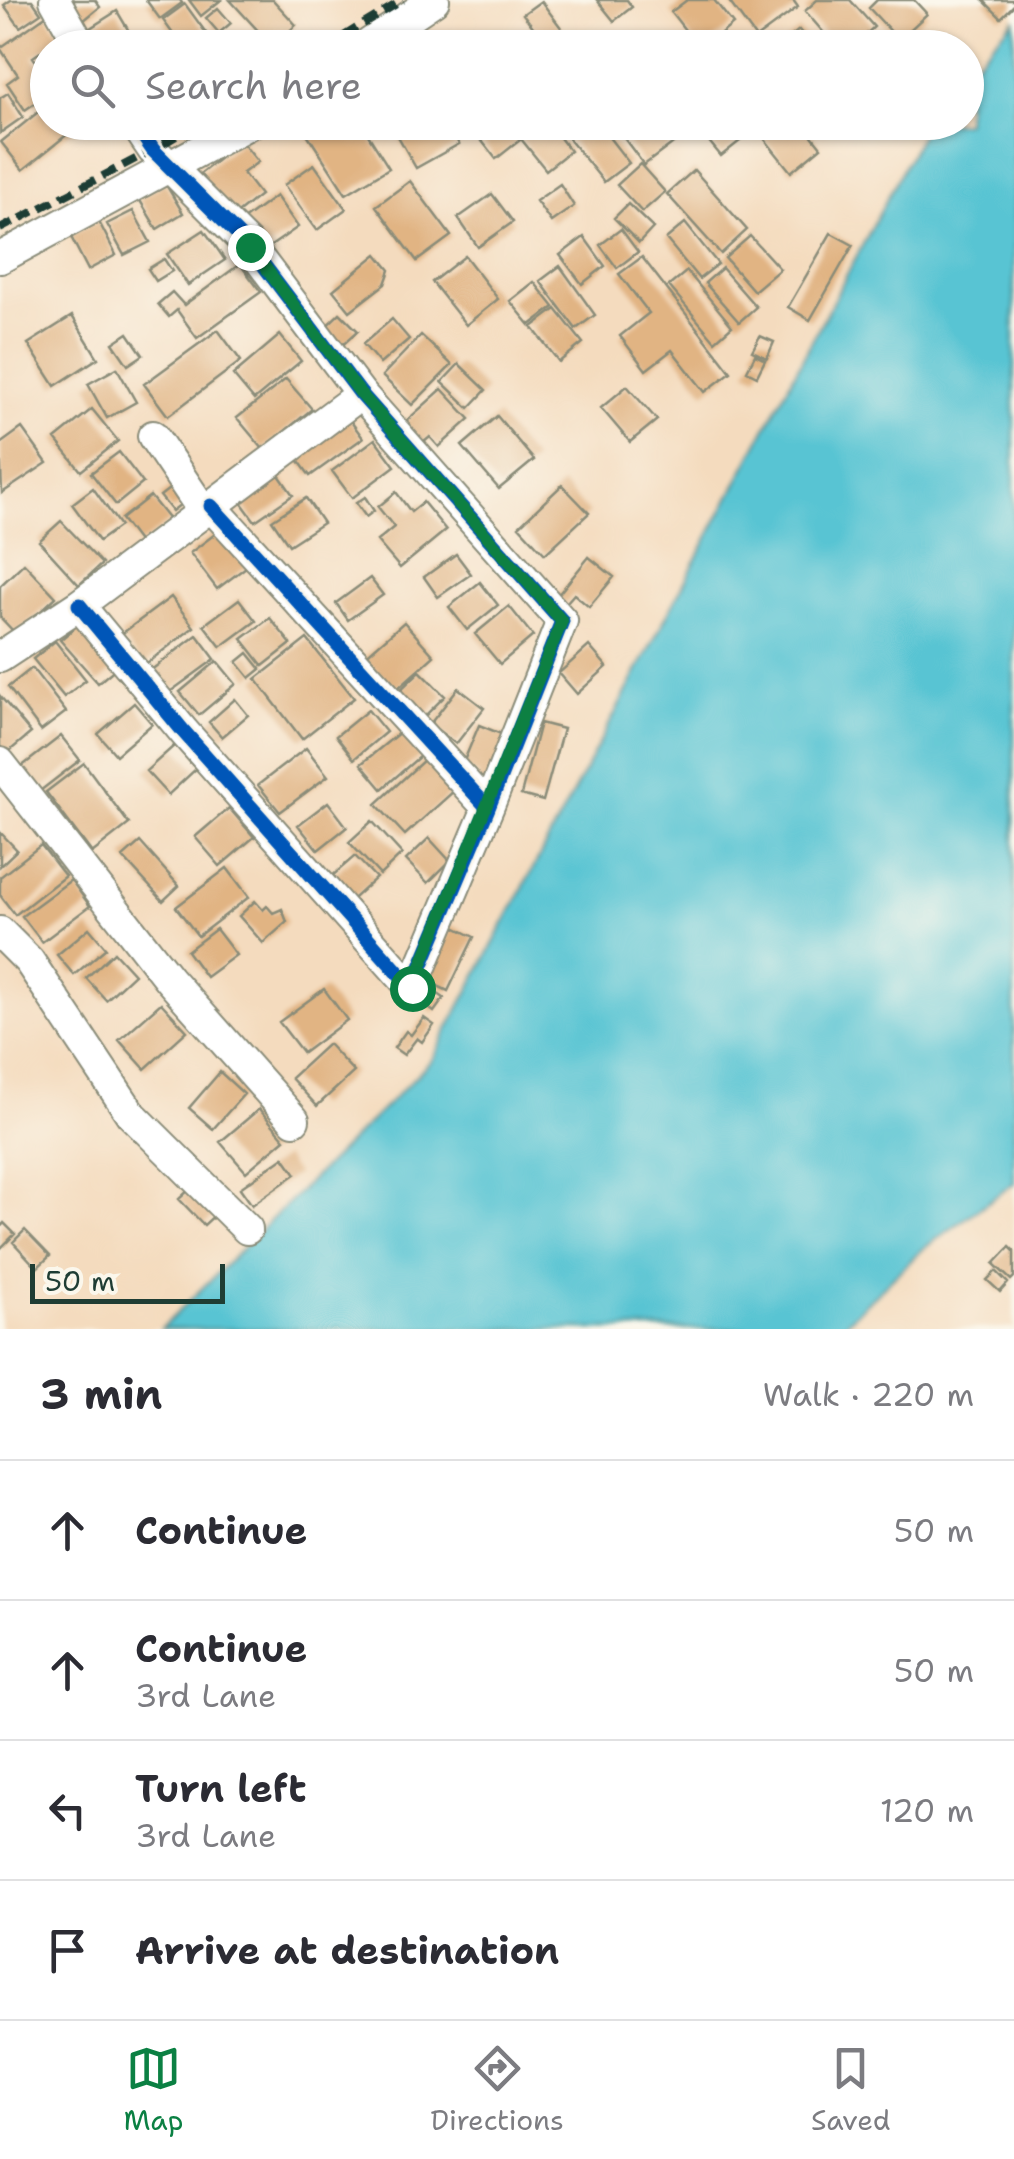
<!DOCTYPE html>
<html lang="en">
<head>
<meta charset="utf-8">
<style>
  body { margin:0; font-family:"Shantell Sans",sans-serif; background:#f2f2f3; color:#2b2b33 }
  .scale { position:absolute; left:30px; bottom:25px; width:195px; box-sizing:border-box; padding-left:10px; border:5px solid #1f3d34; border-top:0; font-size:28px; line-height:35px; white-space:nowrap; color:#1f3d34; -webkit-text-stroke:8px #fbf7ec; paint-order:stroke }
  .stop { position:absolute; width:30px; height:30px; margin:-22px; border:8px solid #0b8043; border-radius:50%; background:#fff }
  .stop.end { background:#0b8043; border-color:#fff; box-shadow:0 2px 10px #0008 }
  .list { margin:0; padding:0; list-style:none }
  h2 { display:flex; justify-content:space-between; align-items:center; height:130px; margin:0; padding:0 40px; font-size:42px }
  h2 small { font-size:32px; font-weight:400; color:#7c7c81 }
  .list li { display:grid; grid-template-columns:65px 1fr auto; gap:30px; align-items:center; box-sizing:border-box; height:140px; padding:0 40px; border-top:2px solid #e1e1e2 }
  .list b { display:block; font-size:38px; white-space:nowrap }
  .list p { margin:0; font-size:32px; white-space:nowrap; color:#7c7c81 }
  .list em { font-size:32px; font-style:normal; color:#7c7c81 }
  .icon { flex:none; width:55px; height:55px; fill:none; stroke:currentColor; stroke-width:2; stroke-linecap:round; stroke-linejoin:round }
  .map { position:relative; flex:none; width:1014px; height:1329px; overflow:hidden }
  .search { position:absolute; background:#fff; box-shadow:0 2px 8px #0004; left:30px; right:30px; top:30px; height:110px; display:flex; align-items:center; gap:25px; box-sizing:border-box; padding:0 35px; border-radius:55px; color:#7c7c81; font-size:38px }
  .sheet { height:690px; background:#fff }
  nav { display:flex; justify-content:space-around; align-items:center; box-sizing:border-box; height:140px; border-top:2px solid #e1e1e2; background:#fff; font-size:28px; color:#7c7c81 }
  nav a { display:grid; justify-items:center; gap:5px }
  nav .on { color:#0b8043 }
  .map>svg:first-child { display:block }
</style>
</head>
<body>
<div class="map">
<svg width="1014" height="1329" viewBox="0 0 1014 1329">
  <rect width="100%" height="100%" fill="#fbf7ec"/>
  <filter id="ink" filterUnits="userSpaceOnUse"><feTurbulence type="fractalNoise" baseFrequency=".01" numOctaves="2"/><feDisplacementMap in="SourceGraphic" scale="20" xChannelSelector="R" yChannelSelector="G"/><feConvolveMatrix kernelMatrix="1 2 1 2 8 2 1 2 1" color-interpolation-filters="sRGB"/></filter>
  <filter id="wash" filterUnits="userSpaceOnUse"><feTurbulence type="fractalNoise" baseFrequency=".0048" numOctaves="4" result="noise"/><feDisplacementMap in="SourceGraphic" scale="40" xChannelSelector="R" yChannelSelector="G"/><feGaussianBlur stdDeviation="2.25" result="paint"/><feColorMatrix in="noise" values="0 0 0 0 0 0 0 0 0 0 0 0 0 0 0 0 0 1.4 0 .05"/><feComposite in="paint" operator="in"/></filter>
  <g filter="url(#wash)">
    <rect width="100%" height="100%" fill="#f4dbbe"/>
    <path fill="#59c4d3" stroke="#3c8084" stroke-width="2.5" d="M1014 20V1183L923 1249 839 1329H161L432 1060 927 123 966 122 967 71Z"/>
    <g id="blocks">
      <path fill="#e1b483" d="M11 0H32L41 13 20 27 4 5Z
        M64 0H95L100 7 78 25Z
        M146 0H180L182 3 160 19Z
        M189 0H221L201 16Z
        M230 0H273L296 25 273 47Z
        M597 0H627L632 7 614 21Z
        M687 0H714L733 24 704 48H699L671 12Z
        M728 0H793L798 7 756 38Z
        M817 0H850L874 27 851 48H837L805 11Z
        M877 0H914L927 14 899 40 869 8Z
        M983 0H1014V5L1001 18Z
        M541 1 565 33 548 46 523 14Z
        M185 4 209 37 194 48H183L163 20Z
        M218 8 231 23 219 33 206 18Z
        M117 11 139 48H94L84 32Z
        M47 15 62 37 33 57 48 78V94L25 110 7 83 18 75 0 48Z
        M799 30 814 48H777Z
        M8 93 23 117 0 133V98Z
        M48 104V122H69L74 129 23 170 1 142Z
        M307 122H360L389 168 346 194 302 126Z
        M390 122H446L459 144 416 168Z
        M467 122H506L520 140 496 159Z
        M532 122H548L570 151 546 170 517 134Z
        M577 122H597L629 163 604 182 564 133Z
        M612 122H668L680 138 644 165Z
        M728 122H741L750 133 721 156 707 139Z
        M751 122H801L821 147 791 172Z
        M241 141 258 162 243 173 260 195 234 216 200 174Z
        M314 164 346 209 317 230 284 185Z
        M640 164 665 192 642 212 617 185Z
        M694 170 747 230 721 254 667 194Z
        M410 181 451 236 417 261 376 206Z
        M165 183 183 213 157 229 139 199Z
        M560 184 574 206 551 222 536 201Z
        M492 194 513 222 478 247 458 218Z
        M276 196 298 227 261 253 239 223Z
        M628 204 653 228 639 243 614 218Z
        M133 211 150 242 124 255 107 224Z
        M98 220 116 255 88 270 70 235Z
        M685 223 718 264 699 279 666 239Z
        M621 229 638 252 617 268 600 245Z
        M204 230 225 260 188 285 167 254Z
        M831 233 853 245 810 320 788 307Z
        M750 236 780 269 754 291 725 258Z
        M584 237 605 266 582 284 560 255Z
        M377 254 390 270 385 284 350 311 333 290Z
        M465 256 498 299 466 325 432 282Z
        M642 257 731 372 705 392 672 350 646 370 620 336 649 313 619 274Z
        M164 259 172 271 156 281 148 269Z
        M240 264 261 292 197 338 177 310 169 317 158 304 172 292 184 305Z
        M560 266 595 315 576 329 540 281Z
        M722 268 756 307 739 322 705 283Z
        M687 271 732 326 715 341 669 286Z
        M534 282 554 307 530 325 510 301Z
        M556 309 583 343 559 362 532 327Z
        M340 313 358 331 338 349 321 331Z
        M72 316 98 358 55 386 28 344Z
        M392 319 409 339 380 364 363 344Z
        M218 330 241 361 168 416 144 384Z
        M128 333 143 355 128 365 113 343Z
        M280 335 301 361 254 400 233 375Z
        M421 335 452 365 412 405 382 376Z
        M760 336 774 342 767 358 752 351Z
        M755 355 765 360 757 376 747 371Z
        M459 364 486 390 469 408 442 382Z
        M117 368 136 402 107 418 88 384Z
        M286 379 312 409 263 449 237 418Z
        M627 386 657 420 630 442 601 408Z
        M442 389 470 419 439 447 430 437 423 443 404 423Z
        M92 409 118 441 81 471 55 439Z
        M344 412 363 438 310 476 291 450Z
        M497 416 534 460 499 489 462 446Z
        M22 428 47 463 2 493 0 444Z
        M375 439 395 466 352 498 332 471Z
        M119 452 143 483 116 505 91 473Z
        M279 475 293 495 255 521 241 502Z
        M562 485 589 513 545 554 519 526Z
        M173 486 185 501 172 511 160 496Z
        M93 488 120 526 99 541 72 504Z
        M396 492 411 512 423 502 446 530 400 568 377 541 394 527 378 507Z
        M150 496 170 521 140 544 121 519Z
        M365 497 374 511 366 517 356 503Z
        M306 498 323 523 289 545 272 520Z
        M61 521 102 564 79 585 39 541Z
        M223 528 250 564 217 589 190 553Z
        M456 554 471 574 438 597 424 577Z
        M589 557 614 577 589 607 574 594 566 603 557 596Z
        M24 563 56 597 16 634 0 617V586Z
        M370 578 383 595 348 620 336 603Z
        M480 582 498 605 467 630 449 607Z
        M171 597 194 627 143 666 120 635Z
        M239 599 256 621 221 647 204 625Z
        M509 606 533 636 500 664 475 634Z
        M270 618 291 644 263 666 242 639Z
        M404 622 434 656 398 688 362 659Z
        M79 624 117 667 98 683 60 640Z
        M197 635 215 659 163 697 146 674Z
        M307 639 354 698 302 739 256 679Z
        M55 641 86 680 64 697 33 659Z
        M589 646 607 667 577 694 559 673Z
        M248 653 261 669 250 678 237 662Z
        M217 661 236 684 199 715 180 692Z
        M32 668 66 712 41 731 8 687Z
        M420 671 445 696 420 721 395 695Z
        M458 688 484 708 456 744 430 724Z
        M0 696 31 733 6 754 0 746Z
        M235 699 248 715 222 737 209 722Z
        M134 703 152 724 116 755 98 734Z
        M368 710 386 732 354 759 336 736Z
        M540 723 563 729 543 801 521 795Z
        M479 725 511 738 488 792 475 786 479 775 461 768Z
        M400 732 420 756 382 789 361 764Z
        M61 736 80 760 40 791 21 767Z
        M175 745 196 769 168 795 146 771Z
        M306 748 328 776 280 812 258 785Z
        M425 759 454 791 405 835 376 804Z
        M84 763 129 824 92 853 46 792Z
        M328 802 347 827 318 850 298 825Z
        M229 808 254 837 220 866 195 837Z
        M372 821 402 854 380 875 349 842Z
        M0 832 17 850 0 866Z
        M429 838 450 861 428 883 406 860Z
        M140 842 179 886 163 901 123 857Z
        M41 845 65 876 15 915 0 895V877Z
        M355 856 376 878 344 907 323 884Z
        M227 868 249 897 198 936 176 907Z
        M71 880 90 906 42 942 22 916Z
        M255 901 263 910 267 906 273 913 282 909 287 922 263 943 239 916Z
        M451 925 474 937 448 991 425 980Z
        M89 928 106 948 74 975 57 955Z
        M216 929 236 955 206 977 187 951Z
        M114 952 134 974 106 1000 86 978Z
        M425 985 444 998 434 1012 415 998Z
        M324 989 347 1020 303 1053 279 1022Z
        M161 1003 187 1031 145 1069 119 1040Z
        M424 1018 434 1025 422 1042 417 1038 404 1055 394 1048 406 1031 411 1035Z
        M328 1044 354 1072 317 1106 291 1078Z
        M220 1072 244 1094 213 1129 189 1108Z
        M259 1109 285 1139 246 1172 220 1142Z
        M284 1157 296 1174 252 1205 240 1188Z
        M192 1187 217 1213 204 1225 179 1199Z
        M4 1223 15 1234 0 1249V1228Z
        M25 1230 50 1256 37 1268 13 1242Z
        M1010 1247 1014 1251V1277L1011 1280 994 1264Z
        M996 1271 1008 1283 1000 1292 987 1280Z"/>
    </g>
  </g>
  <g filter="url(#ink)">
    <use href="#blocks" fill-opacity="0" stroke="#8a8c79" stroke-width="2.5"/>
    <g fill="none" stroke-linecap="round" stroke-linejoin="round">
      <defs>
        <path id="minor" d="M55 0 82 48
          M363 48 434 0
          M134 122 153 150 250 247 361 394 562 621 488 808
          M0 258 252 122
          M153 436 204 512
          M79 605 184 732 412 988 488 808 211 506
          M0 657 79 605 361 394
          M0 763 169 979 294 1120
          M0 932 29 961 131 1114 247 1229"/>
      </defs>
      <use href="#minor" stroke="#8a8c79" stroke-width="34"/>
      <use href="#minor" stroke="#fff" stroke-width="30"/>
      <path stroke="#1f3d34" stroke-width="8" stroke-dasharray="15 8" stroke-linecap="butt" d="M324 48 403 0
        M0 229 153 150 199 122"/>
      <defs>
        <path id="cycleway" d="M134 122 153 150 250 247 361 394 562 621 488 808
          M79 605 184 732 412 988 488 808 211 506"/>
      </defs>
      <use href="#cycleway" stroke="#fbf7ec" stroke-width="21"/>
      <use href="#cycleway" stroke="#0057b8" stroke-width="15"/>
    </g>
  </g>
  <g fill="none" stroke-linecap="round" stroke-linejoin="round" filter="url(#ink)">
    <path stroke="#0b8043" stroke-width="12" d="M250 247 361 394 562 621 412 988"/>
  </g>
</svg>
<div class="scale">50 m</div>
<div class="stop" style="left:412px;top:988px"></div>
<div class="stop end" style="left:250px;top:247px"></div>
<div class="search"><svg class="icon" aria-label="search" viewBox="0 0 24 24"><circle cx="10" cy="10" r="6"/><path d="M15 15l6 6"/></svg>Search here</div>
</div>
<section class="sheet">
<h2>3 min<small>Walk · 220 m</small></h2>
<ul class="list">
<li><svg class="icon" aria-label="ahead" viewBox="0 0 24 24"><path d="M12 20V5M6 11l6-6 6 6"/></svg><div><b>Continue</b></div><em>50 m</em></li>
<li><svg class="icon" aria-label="ahead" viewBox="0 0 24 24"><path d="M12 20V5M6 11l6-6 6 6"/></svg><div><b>Continue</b><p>3rd Lane</p></div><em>50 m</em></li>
<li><svg class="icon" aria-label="left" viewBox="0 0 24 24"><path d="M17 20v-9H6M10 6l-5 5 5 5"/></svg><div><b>Turn left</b><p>3rd Lane</p></div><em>120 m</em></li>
<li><svg class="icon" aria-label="arrive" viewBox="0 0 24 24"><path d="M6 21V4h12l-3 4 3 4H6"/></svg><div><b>Arrive at destination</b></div></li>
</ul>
</section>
<nav>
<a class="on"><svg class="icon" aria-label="map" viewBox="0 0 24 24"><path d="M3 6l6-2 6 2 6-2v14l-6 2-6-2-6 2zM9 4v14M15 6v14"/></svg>Map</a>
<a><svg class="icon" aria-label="directions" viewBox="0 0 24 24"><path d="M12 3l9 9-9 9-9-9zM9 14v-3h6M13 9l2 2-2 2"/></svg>Directions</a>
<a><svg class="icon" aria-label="saved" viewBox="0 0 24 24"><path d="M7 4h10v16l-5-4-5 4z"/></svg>Saved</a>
</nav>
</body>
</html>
